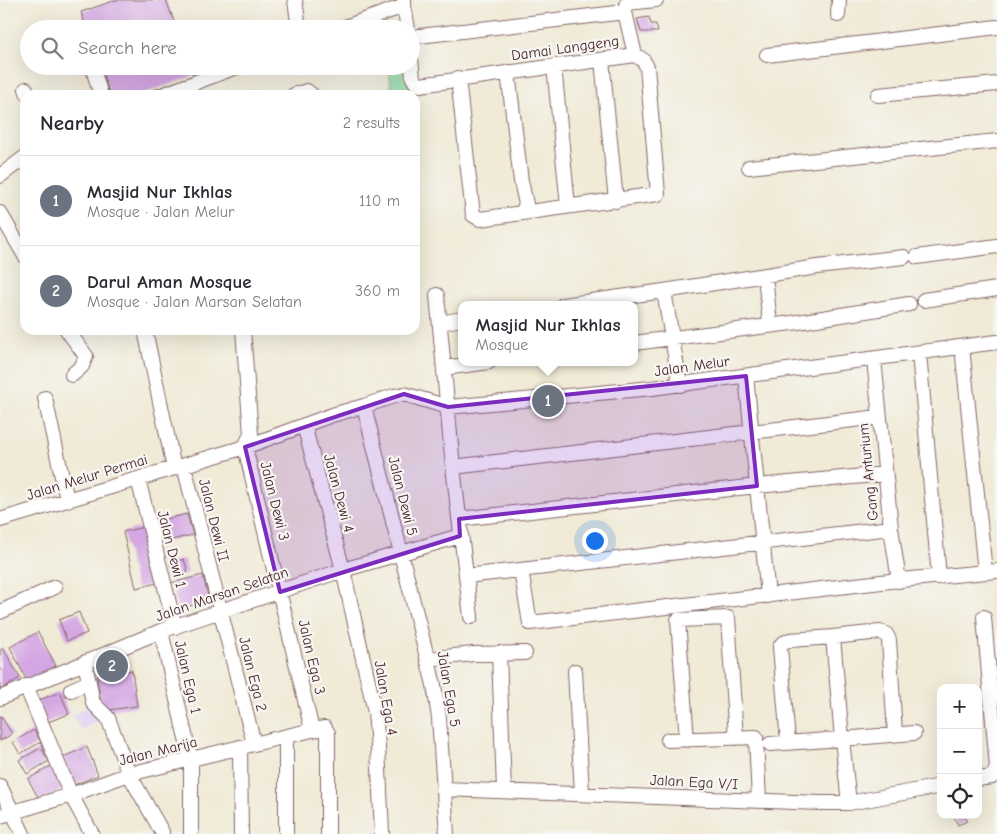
<!DOCTYPE html>
<html lang="en">
<head>
<meta charset="utf-8">
<style>
  body { margin:0; font-family:"Comic Neue",sans-serif; background:#f7f7f7; color:#2b2b33 }
  .controls { position:absolute; right:15px; bottom:15px; display:grid; overflow:hidden; border-radius:10px; box-shadow:0 5px 20px #0002 }
  .controls button { width:45px; height:45px; display:grid; place-items:center; padding:0; border:0; border-bottom:1px solid #e1e1e2; background:#fff; color:#2b2b33; font:25px sans-serif }
  .you { position:absolute; left:594px; top:540px; width:18px; height:18px; margin:-12px; border:4px solid #fff; border-radius:50%; background:#1a73e8; box-shadow:0 0 0 8px #1a73e833 }
  .badge { display:grid; place-items:center; width:32px; height:32px; border-radius:50%; background:#111827; color:#fff; font-size:16px; font-weight:700 }
  .pin { position:absolute; translate:-50% -50%; border:2px solid #fff; box-shadow:0 1px 5px #0006 }
  .popup { position:absolute; left:458px; top:301px; width:180px; height:65px; box-sizing:border-box; display:grid; place-content:center; border-radius:10px; background:#fff; filter:drop-shadow(0 1px 4px #0005); font-size:16px; white-space:nowrap; color:#7c7c81 }
  .popup b { font-size:19px; color:#2b2b33 }
  .popup::after { content:''; position:absolute; left:50%; top:100%; margin-left:-10px; border:10px solid transparent; border-top-color:#fff }
  .list { margin:0; padding:0; list-style:none }
  h2 { display:flex; justify-content:space-between; align-items:center; height:65px; margin:0; padding:0 20px; font-size:21px }
  h2 small { font-size:16px; font-weight:400; color:#7c7c81 }
  .list li { display:grid; grid-template-columns:32px 1fr auto; gap:15px; align-items:center; box-sizing:border-box; height:90px; padding:0 20px; border-top:1px solid #e1e1e2 }
  .list b { display:block; font-size:19px; white-space:nowrap }
  .list p { margin:0; font-size:16px; white-space:nowrap; color:#7c7c81 }
  .list em { font-size:16px; font-style:normal; color:#7c7c81 }
  .icon { flex:none; width:28px; height:28px; fill:none; stroke:currentColor; stroke-width:2; stroke-linecap:round; stroke-linejoin:round }
  .map { position:relative; flex:none; width:997px; height:834px; overflow:hidden }
  .search { position:absolute; background:#fff; box-shadow:0 5px 20px #0002; left:20px; top:20px; width:400px; height:55px; display:flex; align-items:center; gap:12px; box-sizing:border-box; padding:0 18px; border-radius:28px; color:#7c7c81; font-size:19px }
  .panel { position:absolute; background:#fff; box-shadow:0 5px 20px #0002; left:20px; top:90px; width:400px; height:245px; border-radius:15px }
  .map>svg:first-child { display:block }
</style>
</head>
<body>
<div class="map">
<svg width="997" height="834" viewBox="0 0 997 834">
  <rect width="100%" height="100%" fill="#f6f6f2"/>
  <filter id="ink" filterUnits="userSpaceOnUse"><feTurbulence type="fractalNoise" baseFrequency=".02" numOctaves="2"/><feDisplacementMap in="SourceGraphic" scale="10" xChannelSelector="R" yChannelSelector="G"/><feConvolveMatrix kernelMatrix="1 2 1 2 8 2 1 2 1" color-interpolation-filters="sRGB"/></filter>
  <filter id="wash" filterUnits="userSpaceOnUse"><feTurbulence type="fractalNoise" baseFrequency=".0096" numOctaves="4" result="noise"/><feDisplacementMap in="SourceGraphic" scale="20" xChannelSelector="R" yChannelSelector="G"/><feGaussianBlur stdDeviation="1.12" result="paint"/><feColorMatrix in="noise" values="0 0 0 0 0 0 0 0 0 0 0 0 0 0 0 0 0 1.4 0 .05"/><feComposite in="paint" operator="in"/></filter>
  <g filter="url(#wash)">
    <rect width="100%" height="100%" fill="#f0ead6"/>
    <path fill="#e2d4f3" d="M89 706 97 721 81 730 72 715Z"/>
    <path fill="#7fd699" stroke="#647a62" d="M389 66H408L410 88 391 89Z"/>
    <g id="blocks">
      <path fill="#d4a6e3" d="M116 0H166L177 29H87L81 12Z
        M649 17 651 24H656L658 32H641L637 19Z
        M100 66H190L193 76 139 95H110Z
        M187 514 193 535 167 541 162 520Z
        M144 527 157 583 136 588 123 532Z
        M184 559 188 573 174 576 170 563Z
        M203 575 209 601 178 609 171 583Z
        M79 612 87 633 67 641 59 620Z
        M38 632 56 666 27 681 10 647Z
        M3 648 20 678 0 690V650Z
        M132 670 137 706 102 711 97 676Z
        M60 692 69 714 45 723 37 701Z
        M1 716 12 734 0 741V717Z
        M34 730 41 742 20 754 13 742Z
        M87 747 98 775 74 785 63 757Z
        M41 748 49 761 27 774 19 760Z
        M51 766 64 788 40 801 28 779Z
        M953 815H964L967 821 958 825Z"/>
    </g>
  </g>
  <g filter="url(#ink)">
    <use href="#blocks" fill-opacity="0" stroke="#846667" stroke-width="1"/>
    <g fill="none" stroke-linecap="round" stroke-linejoin="round">
      <defs>
        <path id="minor" d="M295 0 299 29
          M627 3 656 0
          M404 6 408 29
          M838 15 839 0
          M339 29 404 6V0
          M411 37 625 12 635 55 420 85 416 83 413 78 411 59
          M767 55 997 27
          M602 60 616 201
          M92 66 101 95
          M554 66 568 206
          M508 72 521 181 526 204 522 213 658 194 647 67 643 60 635 55
          M458 78 473 215 480 219 522 213
          M26 89 28 95
          M162 95 239 66
          M294 95 307 91 312 95
          M878 95 997 84
          M749 167 997 141
          M0 176 25 157
          M0 213 25 256
          M917 257 997 246
          M765 275 770 325
          M664 291 817 267 904 257
          M437 295 453 467 471 617
          M924 300 997 289
          M563 305 664 291 680 385
          M440 323 462 319
          M67 330 86 356 82 366 72 375
          M243 330 251 434 245 447
          M146 335 174 468
          M634 343 792 323 909 304
          M962 347 985 572
          M919 353 939 577
          M874 359 891 528 899 581
          M444 368 489 362
          M746 376 768 596
          M45 398 67 500
          M364 406 434 685 439 718 447 834
          M304 425 343 570 375 712 378 747 382 834
          M245 447 312 730
          M184 466 254 744
          M453 467 879 417
          M138 479 175 627
          M459 519 757 486 885 474
          M0 520 245 447 332 415 364 406 394 396 404 394 448 407 652 388 997 342
          M521 570 530 623 890 581 997 571
          M466 576 891 528
          M0 612 55 587
          M161 631 191 760V834
          M833 637 880 632 886 634 889 640 895 734
          M499 653 504 791
          M428 659 473 654 525 653
          M85 662 93 703 108 718 129 774 162 832
          M575 671 582 793
          M26 686 71 795 92 834
          M71 690 89 682
          M0 698 161 631 343 570 460 536
          M668 740 756 737 759 801
          M687 740 678 620 728 618 736 738
          M770 744 842 739 833 637 790 640 782 644 780 647 788 742
          M240 747 241 834
          M978 779 992 777 997 768 984 617
          M0 786 23 834
          M444 789 820 803H849L941 786
          M849 803 842 739 914 733
          M0 816 71 795 129 774 312 730 325 728 328 733V834
          M286 834V737"/>
      </defs>
      <use href="#minor" stroke="#846667" stroke-width="16"/>
      <use href="#minor" stroke="#fff" stroke-width="14"/>
    </g>
  </g>
  <path fill="#7b2cbf" fill-opacity="0.2" stroke="#7b2cbf" stroke-width="4" stroke-linejoin="round" d="M746 376 757 486 459 519 460 536 280 592 245 447 404 394 448 407Z"/>
  <g text-anchor="middle" dominant-baseline="central" stroke-width="4.5" stroke-linejoin="round" paint-order="stroke">
    <g font-size="15" fill="#4a1f2b" stroke="#f6f6f2">
      <text transform="translate(565 48) rotate(-8)">Damai Langgeng</text>
      <text transform="translate(692 366) rotate(-8)">Jalan Melur</text>
      <text transform="translate(868 472) rotate(-96)">Gang Anturium</text>
      <text transform="translate(87 477) rotate(-17)">Jalan Melur Permai</text>
      <text transform="translate(339 493) rotate(75)">Jalan Dewi 4</text>
      <text transform="translate(403 496) rotate(76)">Jalan Dewi 5</text>
      <text transform="translate(275 501) rotate(76)">Jalan Dewi 3</text>
      <text transform="translate(214 520) rotate(76)">Jalan Dewi II</text>
      <text transform="translate(172 549) rotate(76)">Jalan Dewi 1</text>
      <text transform="translate(222 594) rotate(-19)">Jalan Marsan Selatan</text>
      <text transform="translate(312 657) rotate(77)">Jalan Ega 3</text>
      <text transform="translate(253 674) rotate(76)">Jalan Ega 2</text>
      <text transform="translate(188 677) rotate(77)">Jalan Ega 1</text>
      <text transform="translate(449 689) rotate(80)">Jalan Ega 5</text>
      <text transform="translate(386 698) rotate(80)">Jalan Ega 4</text>
      <text transform="translate(158 751) rotate(-14)">Jalan Marija</text>
      <text transform="translate(694 782) rotate(3)">Jalan Ega V/I</text>
    </g>
  </g>
</svg>
<div class="controls">
<button>+</button>
<button>−</button>
<button><svg class="icon" aria-label="locate" viewBox="0 0 24 24"><circle cx="12" cy="12" r="6"/><path d="M12 2v4M12 18v4M2 12h4M18 12h4"/></svg></button>
</div>
<div class="you"></div>
<div class="pin badge" style="left:548px;top:401px;background:#6b7280">1</div>
<div class="popup"><b>Masjid Nur Ikhlas</b>Mosque</div>
<div class="pin badge" style="left:112px;top:666px;background:#6b7280">2</div>
<div class="search"><svg class="icon" aria-label="search" viewBox="0 0 24 24"><circle cx="10" cy="10" r="6"/><path d="M15 15l6 6"/></svg>Search here</div>
<section class="panel">
<h2>Nearby<small>2 results</small></h2>
<ul class="list">
<li><span class="badge" style="background:#6b7280">1</span><div><b>Masjid Nur Ikhlas</b><p>Mosque · Jalan Melur</p></div><em>110 m</em></li>
<li><span class="badge" style="background:#6b7280">2</span><div><b>Darul Aman Mosque</b><p>Mosque · Jalan Marsan Selatan</p></div><em>360 m</em></li>
</ul>
</section>
</div>
</body>
</html>
